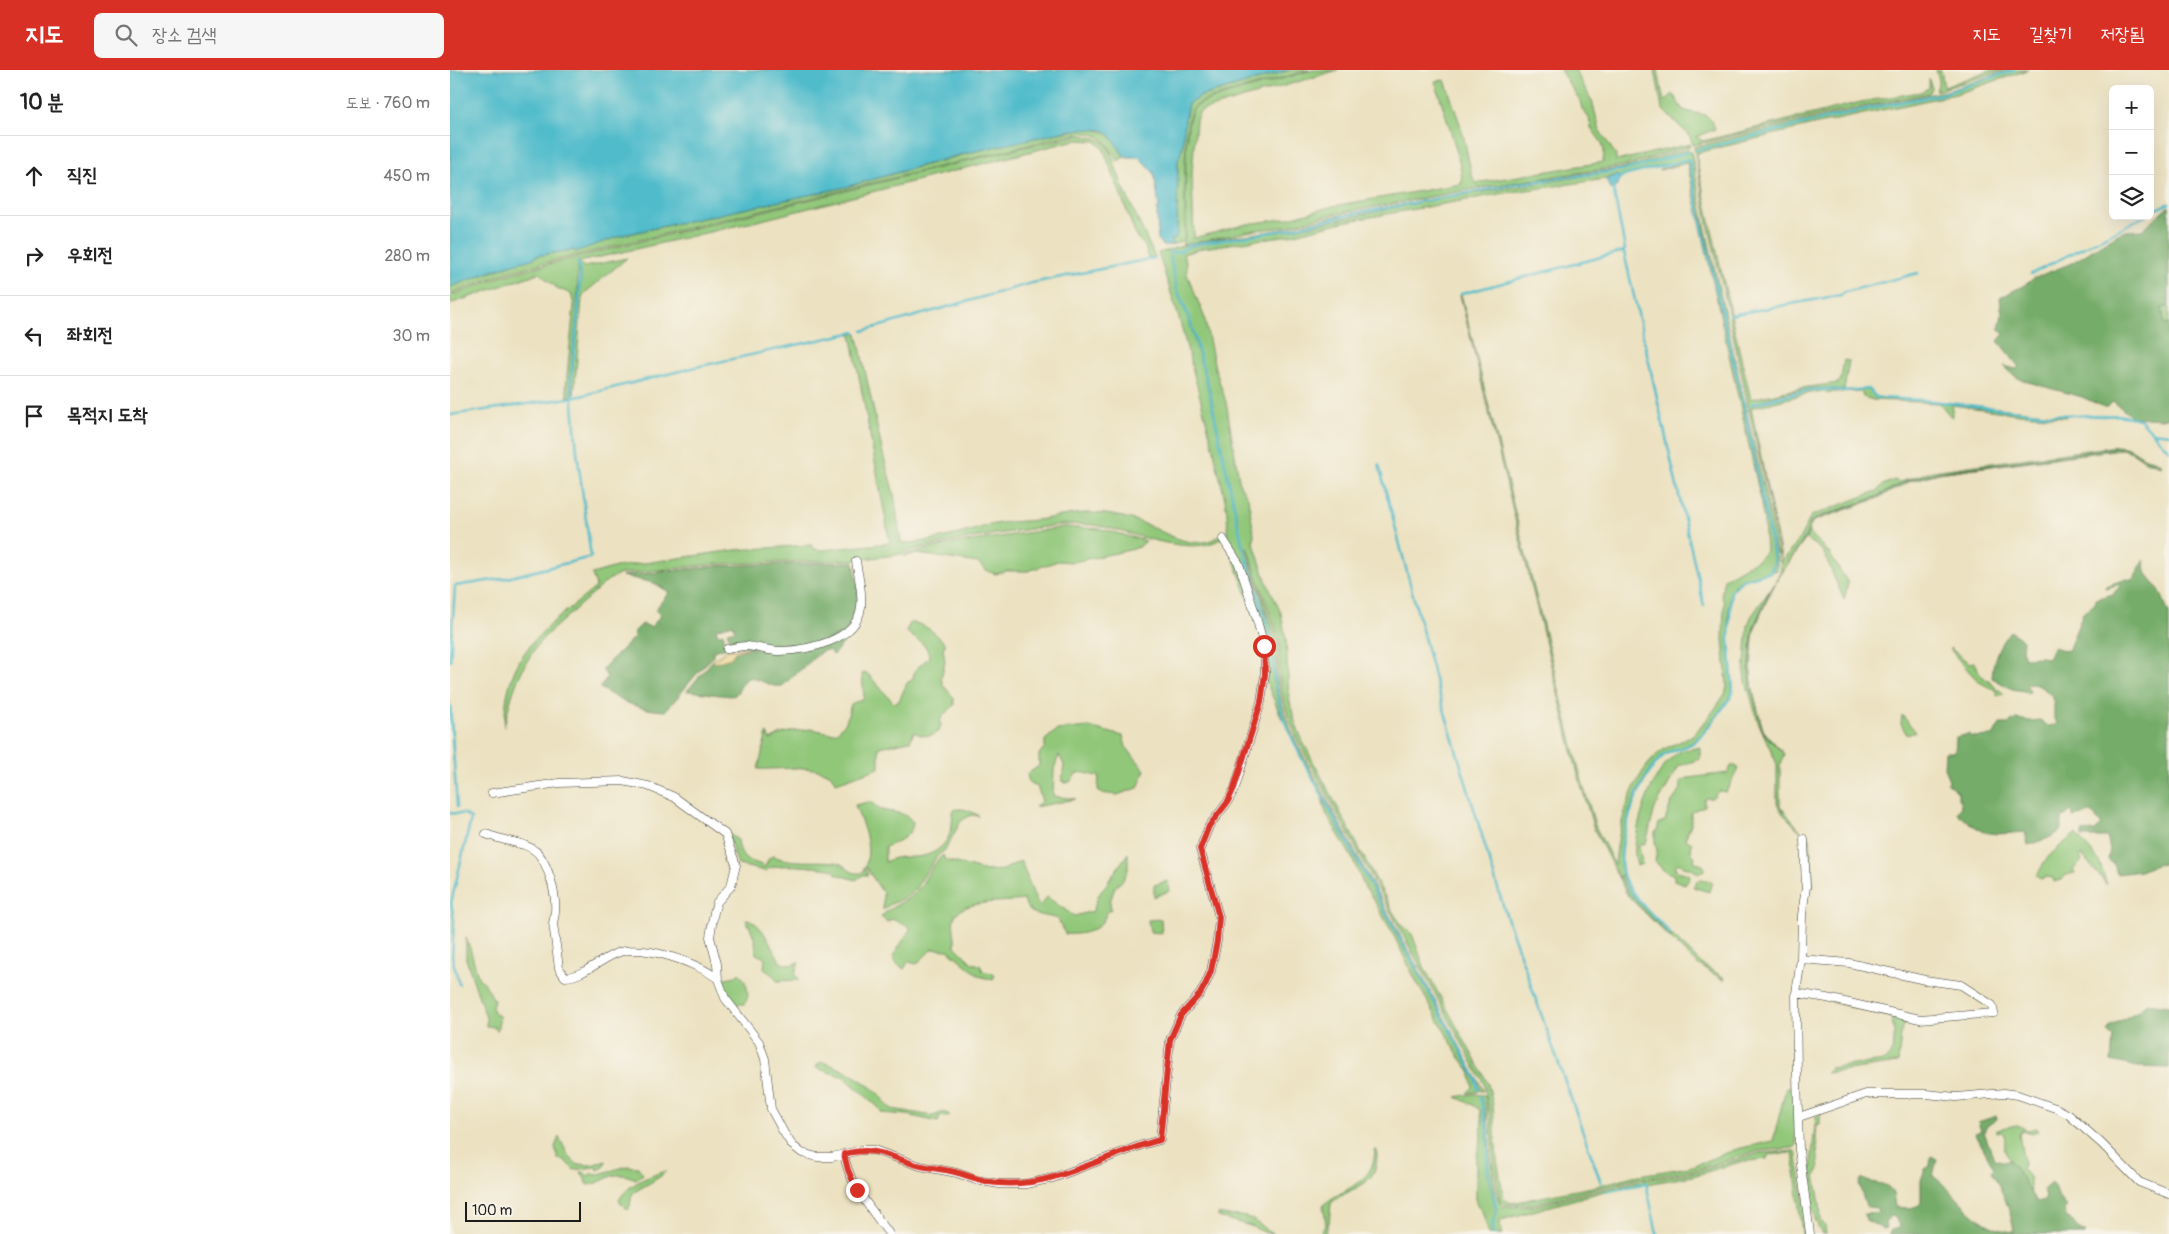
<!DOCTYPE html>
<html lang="ko">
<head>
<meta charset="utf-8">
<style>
  body { margin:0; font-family:Pangolin,"Poor Story",sans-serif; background:#f6f6f6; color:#222 }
  .controls { position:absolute; right:15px; top:15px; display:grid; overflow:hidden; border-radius:8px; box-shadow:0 5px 20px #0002 }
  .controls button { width:45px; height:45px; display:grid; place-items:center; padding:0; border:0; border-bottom:1px solid #e0e0e0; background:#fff; color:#222; font:25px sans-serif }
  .scale { position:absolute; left:15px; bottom:12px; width:116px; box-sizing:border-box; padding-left:5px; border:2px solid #1c1c1c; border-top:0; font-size:14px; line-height:18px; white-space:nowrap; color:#1c1c1c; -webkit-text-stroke:4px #f7f3e8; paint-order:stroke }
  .stop { position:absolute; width:15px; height:15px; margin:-11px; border:4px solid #d93025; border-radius:50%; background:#fff }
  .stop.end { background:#d93025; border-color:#fff; box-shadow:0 1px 5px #0008 }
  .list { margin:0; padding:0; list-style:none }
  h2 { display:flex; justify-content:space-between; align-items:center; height:65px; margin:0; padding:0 20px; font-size:21px }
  h2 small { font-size:16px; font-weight:400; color:#767676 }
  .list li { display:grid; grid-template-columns:32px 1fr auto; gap:15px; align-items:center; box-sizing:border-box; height:80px; padding:0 20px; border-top:1px solid #e0e0e0 }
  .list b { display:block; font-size:19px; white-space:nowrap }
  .list em { font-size:16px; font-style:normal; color:#767676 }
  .icon { flex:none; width:28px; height:28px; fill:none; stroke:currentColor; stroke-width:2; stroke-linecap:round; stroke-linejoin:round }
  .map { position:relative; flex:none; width:1719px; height:1164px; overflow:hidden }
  header { display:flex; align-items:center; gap:30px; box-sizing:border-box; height:70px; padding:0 25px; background:#d93025; color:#fff }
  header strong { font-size:24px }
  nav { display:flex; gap:28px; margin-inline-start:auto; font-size:18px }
  .search { width:350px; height:45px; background:#f6f6f6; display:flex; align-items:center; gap:12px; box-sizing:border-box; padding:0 18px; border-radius:8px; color:#767676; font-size:19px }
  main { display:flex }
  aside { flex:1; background:#fff }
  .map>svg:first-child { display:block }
</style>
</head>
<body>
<header>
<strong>지도</strong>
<div class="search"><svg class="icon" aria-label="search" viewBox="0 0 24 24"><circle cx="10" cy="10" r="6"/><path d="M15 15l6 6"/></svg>장소 검색</div>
<nav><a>지도</a><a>길찾기</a><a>저장됨</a></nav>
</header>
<main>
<aside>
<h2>10 분<small>도보 · 760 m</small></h2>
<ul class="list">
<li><svg class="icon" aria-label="ahead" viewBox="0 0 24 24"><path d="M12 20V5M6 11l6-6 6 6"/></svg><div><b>직진</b></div><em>450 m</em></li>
<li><svg class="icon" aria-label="right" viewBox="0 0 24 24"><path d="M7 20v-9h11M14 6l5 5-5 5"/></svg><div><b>우회전</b></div><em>280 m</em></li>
<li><svg class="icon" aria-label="left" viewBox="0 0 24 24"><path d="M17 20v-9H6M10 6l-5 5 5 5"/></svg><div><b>좌회전</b></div><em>30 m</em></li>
<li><svg class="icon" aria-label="arrive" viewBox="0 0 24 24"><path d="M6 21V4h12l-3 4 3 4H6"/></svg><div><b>목적지 도착</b></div></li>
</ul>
</aside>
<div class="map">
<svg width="1719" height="1164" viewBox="0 0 1719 1164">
  <rect width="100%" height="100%" fill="#f7f3e8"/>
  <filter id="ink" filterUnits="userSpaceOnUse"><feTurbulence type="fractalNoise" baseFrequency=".02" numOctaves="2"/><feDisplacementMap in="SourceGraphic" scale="10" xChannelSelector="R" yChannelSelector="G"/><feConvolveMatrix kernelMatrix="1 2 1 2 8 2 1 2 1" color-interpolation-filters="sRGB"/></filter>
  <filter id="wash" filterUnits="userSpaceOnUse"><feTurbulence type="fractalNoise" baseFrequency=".0096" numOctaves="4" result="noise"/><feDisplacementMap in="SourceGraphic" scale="20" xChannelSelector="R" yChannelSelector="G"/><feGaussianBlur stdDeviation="1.12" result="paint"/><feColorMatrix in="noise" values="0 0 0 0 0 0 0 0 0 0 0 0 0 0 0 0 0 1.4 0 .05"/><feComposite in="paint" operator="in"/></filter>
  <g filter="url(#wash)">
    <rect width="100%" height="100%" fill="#ece2c1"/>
    <path fill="#91c779" stroke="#56724a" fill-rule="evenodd" d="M840 0H859L758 29C753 32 745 34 742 40 731 56 737 145 734 170L722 175V169L726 168 727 162 728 89 733 76 732 67 737 39 738 34 746 28Z
      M863 0H888L750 41 746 50 742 105 744 168 797 154 839 148 883 136 1011 114C1016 101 990 30 985 11L995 10 1013 63 1022 106 1026 113 1153 92 1154 81 1152 73 1141 58 1139 48 1132 39 1130 31 1110 0H1125L1142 31 1150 61 1166 85V91L1240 74V76L1172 96 1029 118 880 145 833 157 806 160 732 175 736 164C736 139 733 59 742 41 745 35 753 33 758 30Z
      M1205 0H1208L1214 32 1223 24 1232 39C1246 47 1259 38 1265 59L1246 67 1253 71 1411 32 1470 22 1479 18V9L1482 18 1479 23 1349 50 1243 75 1239 65 1212 39Z
      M1486 0H1491L1494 17 1540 0H1553L1486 21 1489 10Z
      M1558 0H1578L1506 24 1363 55 1247 83V93L1281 244H1279L1258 154 1244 77 1349 52 1500 20Z
      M632 59C662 59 659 65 675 87L667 91C653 61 643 60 611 67L58 202 0 224V217L85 186 133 178 173 165 396 117 559 72Z
      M629 65 646 68 654 72 659 78 672 115 705 187 698 188 695 176 687 168 653 78 645 71 626 70 312 150 129 192 134 197 177 188 136 222 132 228 124 326 122 309 131 207 128 192 127 242 120 309 121 326 118 327 116 316 124 235 121 224 107 218 89 203 0 234V226L58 204 557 81Z
      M1238 79 1241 81 1255 155 1324 465 1327 487V500L1321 502 1325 492 1324 480 1239 89 1169 107 1163 106 1156 109 1049 124 893 152 840 165 753 178 733 184 736 191 737 204 754 246 765 298 776 332 790 415 798 428 804 464 803 471 816 510 831 543 836 569 839 628 845 652 853 672 943 842 953 857 962 864 975 899 1038 1013 1043 1035 1047 1090 1054 1129 1061 1133 1147 1116 1183 1106 1239 1097 1287 1079 1323 1071 1336 1018 1345 1015 1346 1076 1343 1078 1308 1081 1241 1101 1187 1109 1083 1134 1054 1135 1050 1131 1044 1098 1040 1046 1034 1014 848 671 838 646 831 621 829 599 830 572 797 477H796L828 573 827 599 829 621 836 647 846 672 1034 1021H1030L1027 1008 851 685 833 648 825 608 824 574 809 520 792 473 759 316 740 250 727 218 720 187 726 219 739 250 757 316 788 450 791 473 823 574V608L832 649 816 611V576L776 469C782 438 768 409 764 380L729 248 708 183 739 174 833 159 881 147 1092 109 1172 98ZM1239 82 1180 99 1006 126 1084 111 1180 98ZM977 131 835 161 781 168 734 178C758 166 807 165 835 160 882 151 929 135 977 131Z
      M1238 90 1293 336 1324 492 1320 502C1311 505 1295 506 1287 512 1271 525 1282 600 1283 621L1280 627C1271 639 1255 662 1244 671 1235 679 1222 678 1213 686 1184 711 1168 768 1172 805L1168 807 1144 759 1128 705 1010 225 1011 224 1130 704 1146 758 1165 795C1168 758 1180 707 1210 682 1219 675 1231 672 1241 666 1252 658 1267 636 1275 624L1277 616 1273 569 1274 532 1271 526 1274 509 1309 489 1316 481 1314 452 1308 417 1237 93 1209 100Z
      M1719 237V254L1715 255 1712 238Z
      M1281 245 1301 329 1351 318 1388 313 1391 309 1394 290 1399 291 1394 320C1389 320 1384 318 1378 318 1353 318 1323 324 1302 335L1359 320 1380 319 1391 322 1419 319 1428 328 1473 330 1615 345 1616 347 1569 344 1502 335V348L1489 333 1423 330 1413 327 1411 321 1359 323 1301 338 1332 492 1350 468 1361 446 1427 421 1433 415 1444 410 1450 412 1482 401 1666 376C1678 376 1683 381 1693 387 1700 390 1708 389 1712 395L1695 388 1675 377 1487 402 1457 411 1426 427 1371 446 1361 452 1358 461 1379 483 1398 513 1394 530 1373 481 1356 469 1357 464 1318 524 1304 556 1302 567 1299 602 1302 621 1314 664 1334 684 1330 696V736L1354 765 1333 744 1327 733V694L1308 652 1294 604 1298 555 1301 547 1326 511 1331 498 1326 465 1279 246Z
      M407 263 433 384 444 424 451 472C467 476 517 462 533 457 550 451 569 452 586 450 604 448 621 443 639 443 658 443 678 447 695 454 721 465 746 484 774 463L772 468C743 489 682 462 650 456 625 452 599 456 574 460 537 465 499 472 462 480L453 484 406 490 267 494 171 504 158 510 93 568C70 597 62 621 54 657 55 646 55 636 57 626 67 571 108 550 146 517L142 504 166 497 285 480 362 475 364 479 372 480 440 473 401 264Z
      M615 457 651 459 696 471 689 477 680 480 623 492 608 491 578 501H556L546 504 537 501 528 493 468 484 454 486 463 482 496 475Z
      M460 553C474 552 488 565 496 575L493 577 495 592 491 608 493 615 504 628V635C500 640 492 645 490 651 490 652 491 654 491 655 488 669 472 667 464 662L460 671 429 677V698L386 713C384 710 382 706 379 704 363 694 327 700 308 699L317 663 320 670 331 664 344 661 361 659 382 663 387 662 396 652 401 634 414 628 412 604 416 602 444 633 449 631 457 613 463 609 464 601 479 587C479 573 464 570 456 561Z
      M1500 578 1519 593 1524 592 1531 605 1554 624 1547 626 1546 620C1541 618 1536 616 1531 613 1527 611 1501 582 1500 578Z
      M1452 645 1466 662 1457 665 1451 654Z
      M639 657 673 666 676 677 695 700 688 718 667 725 650 723 648 719 649 706C641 706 635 701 627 703L620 712 615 713 612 710 614 695 609 685 604 699 603 726 626 729 585 737 592 731 587 716 579 713 577 704 589 696V684L595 677V670L607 660Z
      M1250 677V689L1229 696 1205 738 1196 773 1189 775 1192 794 1187 796C1186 790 1184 783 1185 777 1187 749 1204 695 1231 681 1236 679 1244 679 1250 677Z
      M1281 696H1286L1288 699 1276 722 1269 721 1262 728H1256L1254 730V736L1241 742V754L1235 769 1242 773 1241 782 1245 787 1244 791 1254 796V800L1248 804 1241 798H1237L1228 793 1225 797 1227 801 1239 804 1240 807 1235 814 1224 810V805L1213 800 1205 791 1207 780 1205 773V762L1207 761 1209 753 1215 751 1221 733 1231 719 1230 712 1238 708 1278 703Z
      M872 728 1025 1008 1028 1022 1017 1023 1023 1017 1020 1001 1010 988 967 913 942 862 922 827 915 818 903 790 876 743Z
      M418 732C425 733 427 739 432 740 446 744 453 740 463 752 463 767 446 772 435 777V792C446 786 454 787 466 787 492 785 505 766 502 741 511 736 521 741 529 746L521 745 511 751 495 780 487 786 465 819 458 826 439 835 433 840V823L415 796C423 775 412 755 405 735Z
      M277 763 288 770C292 795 297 787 315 797L319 788 323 786C342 794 364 790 385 792 396 793 400 807 413 802L414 797 418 805H413L406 810 386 804 385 801 381 799C365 798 328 791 315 801L288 795Z
      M1626 764 1649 791 1657 815 1632 785 1630 786 1632 791 1623 800 1625 803 1615 805 1612 810 1604 812 1603 808 1596 807 1591 809 1586 805C1591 800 1591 797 1595 791 1599 785 1619 768 1626 764Z
      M678 783V800L673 810 665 817 660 832 661 839C655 843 656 847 652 852 645 863 627 865 615 864L608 849C594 844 578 848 574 830 557 833 510 829 504 848 502 856 506 867 505 876L522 893 530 895 533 901 545 904 543 910 529 906 498 880 482 879 467 894 458 892 454 899 446 893 443 886 461 858 442 849 437 852 431 847C441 835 455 833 465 823 476 811 480 795 493 785L495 790 536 801 553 800 570 791C574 794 582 826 590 836L597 827 624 846 643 841 648 826Z
      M1248 810H1257L1262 812 1259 822 1243 817Z
      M718 811 719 821 704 827V815Z
      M296 849C311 850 324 881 331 893L342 895 349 892 345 904 349 910 327 911 324 906 314 899 315 888 306 884 305 869Z
      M711 849 712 863 700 862 698 850Z
      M1222 865 1253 895 1275 908 1274 910 1247 894 1220 868Z
      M16 868C22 881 24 895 29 909L34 912 44 930 42 937 44 943 50 947 47 961 44 957 36 956V948L16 889Z
      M289 903C296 910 302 926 294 934H287L285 936 278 926 270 909 286 906Z
      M1381 932 1468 951 1452 956 1448 993 1376 1003 1380 998 1434 991C1447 983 1445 960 1441 947Z
      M372 992C393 998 414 1010 430 1025 435 1030 436 1035 442 1039L483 1046 494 1042 500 1045 497 1047 490 1046 488 1052 457 1045 432 1043 428 1037 394 1007 366 998 368 994Z
      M1022 1024 1035 1025C1039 1048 1040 1125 1053 1137L1083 1136 1187 1111 1241 1103 1309 1083 1346 1081 1359 1164H1352L1343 1083 1318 1085 1317 1089 1290 1092 1243 1106 1155 1121 1051 1150 1050 1155 1053 1164H1044L1043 1156 1047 1141 1038 1101 1039 1060 1031 1027 1038 1060 1037 1101 1046 1140 1042 1155 1043 1164H1039L1032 1141 1026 1133V1088L1031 1069 1032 1050 1030 1040 1023 1035 1006 1027Z
      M1370 1045V1055L1367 1056 1366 1066 1369 1099 1365 1106 1370 1134 1371 1151 1375 1156 1376 1164H1372C1353 1135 1363 1079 1366 1046Z
      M1567 1055 1578 1060 1586 1058 1588 1061 1581 1063 1572 1060 1569 1064 1574 1094 1572 1099 1579 1107 1581 1122C1576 1115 1557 1088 1555 1081 1554 1076 1556 1070 1554 1065L1551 1061 1547 1062V1059Z
      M109 1067 118 1085 127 1095 132 1094 140 1095 156 1091 154 1097 148 1100 145 1097 124 1100 115 1091 108 1089 105 1077Z
      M925 1080H927C928 1119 906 1113 881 1133L879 1153 875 1164H870L876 1154 873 1135C897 1115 923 1116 925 1080Z
      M178 1096 188 1097 193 1104 186 1109C160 1098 159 1112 138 1115L131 1102H134L138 1106 142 1103 145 1105Z
      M216 1101C209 1110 192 1116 182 1124L180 1136 178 1140 169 1131C175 1115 201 1105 216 1101Z
      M768 1144C778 1147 787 1145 796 1147 804 1148 814 1160 824 1164 813 1164 806 1157 797 1155 787 1152 778 1150 768 1147Z"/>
    <path fill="#74ac69" stroke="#486442" d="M1719 136V237L1712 238 1715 255 1719 254V347L1712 349 1682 347 1665 333 1662 332 1658 337H1654L1632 327 1578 312 1566 307 1554 296 1566 299 1569 297 1548 271 1554 264 1549 258 1552 245 1550 228 1578 213 1584 208 1622 193 1668 164 1676 161 1692 160Z
      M1670 377 1681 379 1695 388 1712 395 1711 396 1695 391 1682 382 1672 379 1489 403 1461 411 1426 429 1364 451 1359 458 1356 469 1335 497 1319 525 1305 558 1303 568 1301 602 1303 622 1313 660 1334 684 1315 665 1310 651 1299 602 1302 567 1304 556 1318 524 1355 468 1360 455 1365 449 1426 427 1450 414 1479 404Z
      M1694 490 1695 501 1710 521 1719 543V793L1706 795 1690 801 1667 804 1664 794 1658 790 1660 780 1657 767H1632V762L1645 761 1652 755 1642 743 1623 747 1621 741 1612 749C1611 753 1613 757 1611 760 1605 767 1586 773 1578 775L1575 762C1539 765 1536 767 1507 743L1511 736 1510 730 1508 729V722L1497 713 1499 710 1494 698 1495 682H1505L1506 667 1519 664 1521 667 1543 666 1550 654H1558L1566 649 1580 651 1590 650 1598 656 1605 655 1607 653 1604 649V630C1599 621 1587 612 1576 614L1580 622 1577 624 1574 621 1562 619 1542 608C1543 589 1548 576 1560 561L1573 570 1572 582 1574 588 1590 587 1598 588 1603 577 1618 581 1633 543 1645 533 1646 529 1663 524 1672 514 1655 518V516L1676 509 1683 510Z
      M404 492C406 502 411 534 408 542 395 584 315 577 282 576L277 562 285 560 283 554 266 559 268 565 273 563 277 577 263 581V587C245 603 232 624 215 641 189 640 172 632 150 618L157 607 152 599 185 566 183 563 192 554 201 557 211 545 205 540 219 522 204 513 172 506 267 496Z
      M404 556 396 570 383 585 378 580 372 581 332 616H324L300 607C292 610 291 619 285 625 282 628 245 621 237 621L263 590 265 593 284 582 300 578 316 581 367 577Z
      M1356 768H1360L1363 817 1358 816Z
      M1172 805 1190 833 1222 865 1220 868 1178 826 1168 807Z
      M1696 933 1719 936V998L1688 997 1661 991 1663 967 1657 962 1661 956 1690 940Z
      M1546 1046 1547 1049 1537 1056 1534 1062 1544 1089 1555 1092 1558 1089 1565 1096 1586 1132 1594 1130 1596 1126 1593 1120 1601 1113C1607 1119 1607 1125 1611 1131 1612 1133 1615 1134 1616 1137L1614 1140 1617 1148 1621 1149C1624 1154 1628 1160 1635 1161L1634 1164H1439L1441 1160 1450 1158 1445 1147 1440 1146 1435 1153 1436 1158 1433 1159 1416 1150 1414 1144 1428 1142 1427 1138 1416 1137 1409 1114 1412 1108C1421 1116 1438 1109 1443 1124 1444 1128 1444 1132 1445 1136 1453 1139 1466 1139 1471 1133V1110L1475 1099 1480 1096 1481 1086 1487 1089 1483 1106C1512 1127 1525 1159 1564 1162 1561 1140 1552 1120 1541 1101L1544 1098 1525 1063 1531 1061 1528 1052Z"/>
    <path fill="#eeda9e" stroke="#857b5d" d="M300 578 285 582 281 588 264 593 263 590 278 580Z"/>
    <path fill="#4fbbcb" stroke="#366c74" d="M0 0H840L751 26 738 34C733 50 735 79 728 90L727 162 726 168 722 169V175L713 176 708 169 707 141 709 137 704 103 689 87H675L660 65 653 60 632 59 617 61 513 84 396 117 173 165 125 182 122 180 86 186 85 188 53 197 0 217Z
      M1167 105 1170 108C1169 113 1167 119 1160 119L1156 109Z"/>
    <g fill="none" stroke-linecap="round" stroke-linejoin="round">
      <path stroke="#4fbbcb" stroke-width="2.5" d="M1247 80 1416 39 1492 24 1565 0
        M1169 111 1170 107 1239 89 1252 157 1294 336 1325 492 1321 502 1292 510 1281 521 1279 569 1283 621 1281 627C1270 641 1258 661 1244 672 1235 679 1222 679 1213 686 1189 707 1161 780 1175 810 1185 831 1205 846 1220 863
        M1700 142 1719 133
        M1174 182 1254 536
        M719 183 731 181 740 175 835 160 893 146 1066 114 1180 99 1239 82
        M720 187 727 219 740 250 758 316 792 473 823 574 824 608 833 648 850 685 1026 1008 1028 1019
        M1581 204 1695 146
        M1011 224 1174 181 1175 179 1163 118
        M1280 245 1391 225 1395 222 1468 203
        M413 261 582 213 705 188
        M1301 334 1359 320 1380 319 1391 321 1419 319 1426 327 1432 328 1473 330 1596 344 1653 346 1668 345 1690 349 1719 380
        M0 345 126 327 246 297 405 262
        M1703 362 1719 364
        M929 395 986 613 1055 842 1151 1113
        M0 591 5 516 57 508 141 487 127 382 121 309 128 242 130 207 128 192
        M0 635 7 737
        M0 743 15 744 21 749 1 833 4 850 2 887 9 914
        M1030 1027 1038 1060V1101L1047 1141 1042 1156 1044 1164
        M1155 1122 1196 1113 1207 1164"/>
    </g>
  </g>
  <g filter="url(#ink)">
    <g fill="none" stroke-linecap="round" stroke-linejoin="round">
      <defs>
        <path id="street" d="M277 579C283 578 290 576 296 576 308 577 319 581 330 581 358 580 407 571 411 537 413 522 408 506 406 491
          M42 723 109 713 173 711 198 716 224 727 275 764 286 795 281 816 267 832 264 842 260 867 267 894 268 909 275 928 309 972 315 989 321 1039 334 1063 342 1075 352 1083 367 1087H382L411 1080H424L470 1096 507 1103 526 1110 549 1114H576L603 1108 692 1075 710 1070 720 970 731 945 750 924 756 913 761 901 767 871 769 847 750 779 759 756 777 733 785 718 811 632 815 604 814 576 805 543 789 494 773 469
          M36 764C74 779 89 766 102 814 105 826 107 841 103 853L109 898 115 907C134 906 149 890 167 883 191 873 249 893 268 909
          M1354 769 1356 817 1352 845 1351 889 1346 923 1347 1005 1349 1080 1360 1164
          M1346 923 1377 928 1470 949 1544 943 1542 935 1511 915 1475 910 1399 893 1351 889
          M1349 1047 1416 1024H1476L1506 1027 1554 1023 1568 1025 1608 1039 1619 1045 1652 1074 1689 1112 1719 1124
          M394 1084C399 1116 422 1139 439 1164"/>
      </defs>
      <use href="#street" stroke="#3b3a35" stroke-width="9"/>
      <use href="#street" stroke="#fff" stroke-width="8"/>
    </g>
  </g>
  <g fill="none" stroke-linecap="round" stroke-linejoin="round" filter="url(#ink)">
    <path stroke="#d93025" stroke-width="6" d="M407 1120 398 1100 394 1084C427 1076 437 1086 467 1095 479 1098 493 1099 505 1102 520 1106 533 1112 549 1113 605 1118 657 1083 710 1070L720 970 731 945 750 924 756 913 761 901 767 871 769 847 750 779 759 756 777 733 784 718 811 632 815 604 814 576"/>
  </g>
</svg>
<div class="controls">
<button>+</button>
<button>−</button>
<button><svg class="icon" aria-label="layers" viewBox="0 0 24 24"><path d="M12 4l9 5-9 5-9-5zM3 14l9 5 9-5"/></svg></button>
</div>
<div class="scale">100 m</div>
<div class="stop" style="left:814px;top:576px"></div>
<div class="stop end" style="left:407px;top:1120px"></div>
</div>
</main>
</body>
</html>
